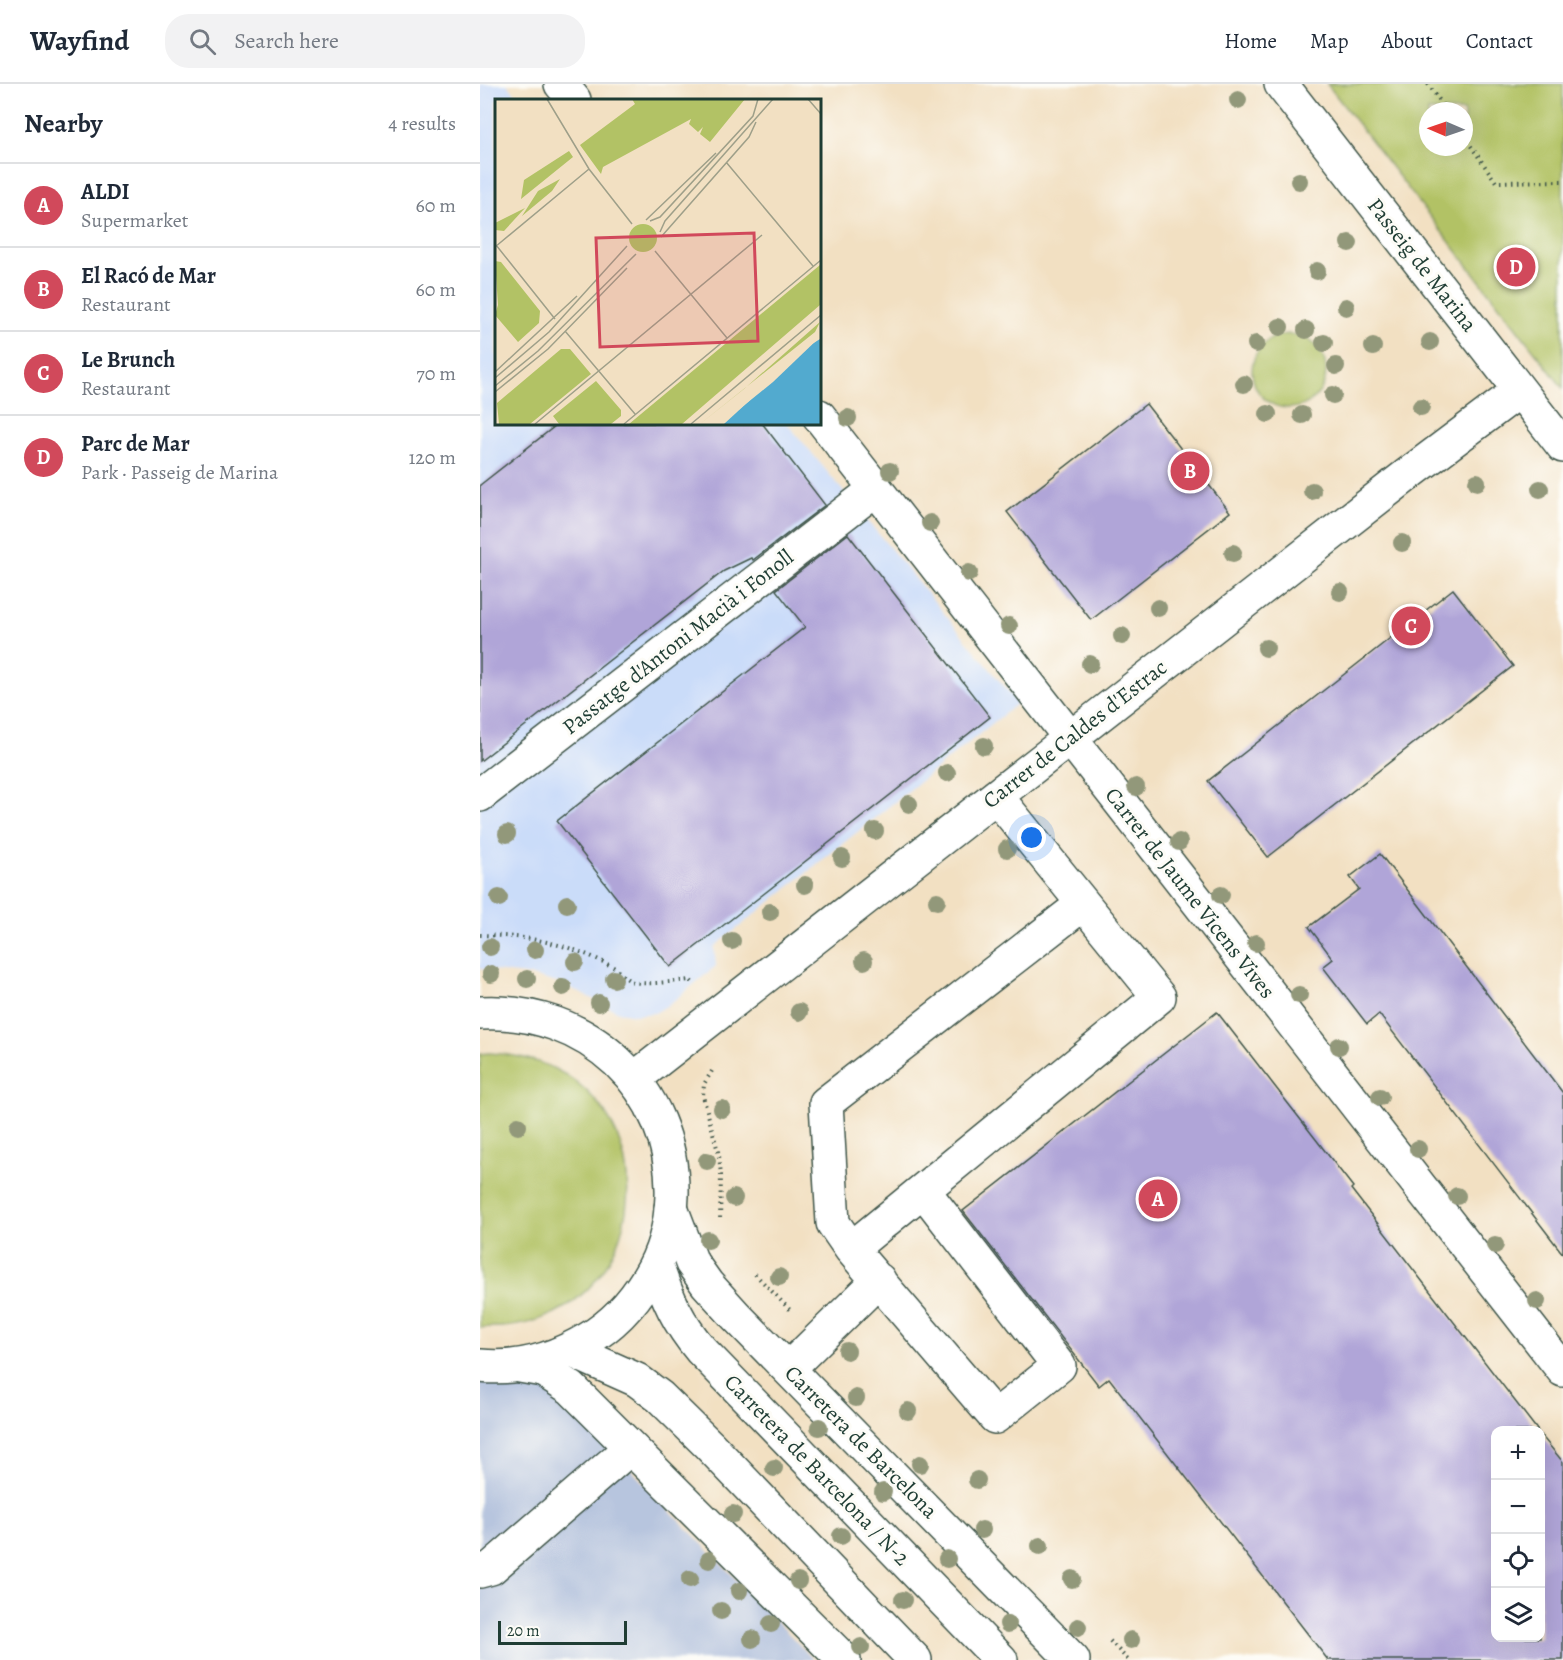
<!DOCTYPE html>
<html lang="en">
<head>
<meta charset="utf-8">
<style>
  body { margin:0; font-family:Alegreya,serif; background:#f2f2f3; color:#1f2937 }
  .controls { position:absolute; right:18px; bottom:18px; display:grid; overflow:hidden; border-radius:12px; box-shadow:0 6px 24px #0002 }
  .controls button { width:54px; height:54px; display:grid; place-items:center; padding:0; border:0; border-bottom:2px solid #e0e1e3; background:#fff; color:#1f2937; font:30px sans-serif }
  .compass { position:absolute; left:939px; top:18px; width:54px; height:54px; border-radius:50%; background:#fff; box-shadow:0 6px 24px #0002; rotate:272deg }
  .scale { position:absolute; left:18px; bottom:15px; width:129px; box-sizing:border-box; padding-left:6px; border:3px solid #1f3d34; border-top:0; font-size:16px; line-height:21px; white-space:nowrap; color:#1f3d34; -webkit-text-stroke:4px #fdfcf7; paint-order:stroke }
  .you { position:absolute; left:552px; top:754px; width:21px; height:21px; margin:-15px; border:4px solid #fff; border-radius:50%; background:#1a73e8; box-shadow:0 0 0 9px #1a73e833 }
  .badge { display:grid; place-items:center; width:39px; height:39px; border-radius:50%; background:#d1495b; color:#fff; font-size:20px; font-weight:700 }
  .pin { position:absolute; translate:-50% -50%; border:3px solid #fff; box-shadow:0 2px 6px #0006 }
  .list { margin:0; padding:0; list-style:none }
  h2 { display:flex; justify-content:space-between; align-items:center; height:78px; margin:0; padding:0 24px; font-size:26px }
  h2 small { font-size:20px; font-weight:400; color:#747a83 }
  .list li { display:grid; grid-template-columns:39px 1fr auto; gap:18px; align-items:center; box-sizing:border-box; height:84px; padding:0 24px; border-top:2px solid #e0e1e3 }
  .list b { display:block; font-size:22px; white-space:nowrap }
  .list p { margin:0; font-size:20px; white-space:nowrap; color:#747a83 }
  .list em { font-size:20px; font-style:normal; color:#747a83 }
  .icon { flex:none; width:33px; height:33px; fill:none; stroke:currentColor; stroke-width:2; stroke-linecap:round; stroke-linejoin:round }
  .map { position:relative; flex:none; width:1083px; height:1576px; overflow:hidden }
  header { display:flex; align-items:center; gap:36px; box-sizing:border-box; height:84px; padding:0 30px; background:#fff; border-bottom:2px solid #e0e1e3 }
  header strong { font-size:28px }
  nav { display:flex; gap:33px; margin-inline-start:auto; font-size:21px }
  .search { width:420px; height:54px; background:#f2f2f3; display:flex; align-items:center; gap:15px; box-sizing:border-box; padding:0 21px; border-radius:24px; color:#747a83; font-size:22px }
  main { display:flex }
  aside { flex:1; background:#fff }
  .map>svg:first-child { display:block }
</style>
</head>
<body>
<header>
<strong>Wayfind</strong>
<div class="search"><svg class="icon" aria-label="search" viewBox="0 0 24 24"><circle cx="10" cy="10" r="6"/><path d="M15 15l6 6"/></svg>Search here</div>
<nav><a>Home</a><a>Map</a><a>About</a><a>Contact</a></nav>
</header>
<main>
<aside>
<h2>Nearby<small>4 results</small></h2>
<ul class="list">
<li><span class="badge">A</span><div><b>ALDI</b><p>Supermarket</p></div><em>60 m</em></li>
<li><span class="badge">B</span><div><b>El Racó de Mar</b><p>Restaurant</p></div><em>60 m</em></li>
<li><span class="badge">C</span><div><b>Le Brunch</b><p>Restaurant</p></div><em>70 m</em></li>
<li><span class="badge">D</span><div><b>Parc de Mar</b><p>Park · Passeig de Marina</p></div><em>120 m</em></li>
</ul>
</aside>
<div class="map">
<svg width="1083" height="1576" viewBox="0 0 1083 1576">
  <rect width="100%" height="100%" fill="#fdfcf7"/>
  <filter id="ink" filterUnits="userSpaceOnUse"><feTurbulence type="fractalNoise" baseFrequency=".0167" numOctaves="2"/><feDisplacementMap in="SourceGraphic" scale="12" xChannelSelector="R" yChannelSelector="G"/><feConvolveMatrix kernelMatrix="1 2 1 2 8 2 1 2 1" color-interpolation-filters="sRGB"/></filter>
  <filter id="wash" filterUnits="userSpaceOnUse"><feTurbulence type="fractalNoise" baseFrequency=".008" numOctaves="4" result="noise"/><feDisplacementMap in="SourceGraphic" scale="24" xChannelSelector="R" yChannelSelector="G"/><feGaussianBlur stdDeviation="1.35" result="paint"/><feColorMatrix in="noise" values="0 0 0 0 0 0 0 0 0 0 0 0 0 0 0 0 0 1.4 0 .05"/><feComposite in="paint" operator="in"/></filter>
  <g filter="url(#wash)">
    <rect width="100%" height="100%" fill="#f2e0c2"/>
    <path fill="#cadcf9" d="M0 0H27L41 16H16V339H307L538 619 234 863 236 882 190 920 175 929 155 931 139 928 84 901 52 892 0 885Z"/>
    <path fill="#b7c5de" d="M66 1295 174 1410 334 1576H0V1296Z"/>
    <path fill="#b2c265" stroke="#68804c" stroke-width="1.5" fill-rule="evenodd" d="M847 0H1083V304ZM948 27H984V63H948Z
      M772 287a37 37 0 1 1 74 0a37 37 0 1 1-74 0Z
      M9 969C207 980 183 1254 0 1243V970Z"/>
    <g id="blocks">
      <path fill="#b0a5d8" d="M666 320 750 428 611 536 527 428Z
        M79 339H282L345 421 273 476 271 474 244 487 0 677V401Z
        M368 450 510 633 190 883 77 737 325 543 296 506Z
        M973 505 1033 582 788 773 728 697Z
        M900 770 1083 1009V1170L899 930 887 940 843 883 853 875 829 843 879 805 870 793Z
        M737 928 873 1103 871 1105 1058 1347H1016V1554H1060V1350L1083 1378V1576H848L629 1294 619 1302 483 1127Z"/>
    </g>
  </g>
  <g filter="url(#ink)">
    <use href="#blocks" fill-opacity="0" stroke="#3f5549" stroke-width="1.5"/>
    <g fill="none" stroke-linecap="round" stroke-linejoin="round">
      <defs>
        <path id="minor" d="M81 0 94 16
          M801 0 1083 362
          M339 332 1083 1286
          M0 711 396 405
          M516 712 679 913 443 1106 579 1282 515 1333 371 1165 353 1139 346 1019 603 820
          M154 995 927 391 1039 307
          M191 1124 212 1179 227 1200 256 1232 593 1576
          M371 1165 443 1106
          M40 1282 63 1286 91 1304 364 1576
          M308 1285 399 1196
          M0 1487 11 1484 150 1364"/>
        <path id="major" d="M0 929C107 923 195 1004 192 1112 191 1141 183 1170 168 1194 152 1220 134 1240 108 1255 75 1275 39 1286 0 1282
          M176 1180C187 1214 198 1239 221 1266L521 1576
          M90 1266 157 1296 180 1313 229 1361 435 1576"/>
      </defs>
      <use href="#minor" stroke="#3f5549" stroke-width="36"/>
      <use href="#major" stroke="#3f5549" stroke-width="36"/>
      <path stroke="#3f5549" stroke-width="4" stroke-dasharray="1.5 4.5" stroke-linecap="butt" d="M948 0 967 27
        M984 52 1016 98 1083 97
        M0 851C50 852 88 859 133 883 139 887 144 894 151 897 160 902 198 897 210 896L213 899
        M232 987 224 1000 223 1012 239 1071 241 1091 240 1137
        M275 1190 312 1228
        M630 1557 648 1576"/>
      <use href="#minor" stroke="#fff" stroke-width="33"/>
      <use href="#major" stroke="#fff" stroke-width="33"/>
    </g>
    <g fill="#92987a">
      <circle cx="758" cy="16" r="9"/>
      <circle cx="819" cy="97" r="9"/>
      <circle cx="869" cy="159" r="9"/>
      <circle cx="837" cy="187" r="9"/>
      <circle cx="866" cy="223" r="9"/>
      <circle cx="800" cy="243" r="9"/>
      <circle cx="826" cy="246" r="9"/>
      <circle cx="950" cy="258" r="9"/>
      <circle cx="844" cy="259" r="9"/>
      <circle cx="776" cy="260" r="9"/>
      <circle cx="893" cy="263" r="9"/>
      <circle cx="856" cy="282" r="9"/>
      <circle cx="764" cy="300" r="9"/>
      <circle cx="853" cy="311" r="9"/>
      <circle cx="941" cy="323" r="9"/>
      <circle cx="788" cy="330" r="9"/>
      <circle cx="822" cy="331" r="9"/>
      <circle cx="368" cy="334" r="9"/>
      <circle cx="410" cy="387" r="9"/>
      <circle cx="997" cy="398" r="9"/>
      <circle cx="1060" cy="405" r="9"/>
      <circle cx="832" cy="407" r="9"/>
      <circle cx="450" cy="439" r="9"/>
      <circle cx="922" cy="459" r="9"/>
      <circle cx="753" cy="469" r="9"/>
      <circle cx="489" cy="489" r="9"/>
      <circle cx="860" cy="508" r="9"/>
      <circle cx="678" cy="524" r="9"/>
      <circle cx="529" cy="542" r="9"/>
      <circle cx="642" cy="552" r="9"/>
      <circle cx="786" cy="564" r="9"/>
      <circle cx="610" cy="580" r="9"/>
      <circle cx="504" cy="662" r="9"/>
      <circle cx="467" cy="689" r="9"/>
      <circle cx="656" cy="703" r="9"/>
      <circle cx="429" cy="720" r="9"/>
      <circle cx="395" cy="747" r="9"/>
      <circle cx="27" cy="750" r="9"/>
      <circle cx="699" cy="758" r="9"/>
      <circle cx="527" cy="765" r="9"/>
      <circle cx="362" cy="774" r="9"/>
      <circle cx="325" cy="801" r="9"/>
      <circle cx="741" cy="811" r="9"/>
      <circle cx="19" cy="814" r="9"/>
      <circle cx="457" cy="817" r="9"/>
      <circle cx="87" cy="820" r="9"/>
      <circle cx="290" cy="828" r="9"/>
      <circle cx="252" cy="857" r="9"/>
      <circle cx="776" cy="859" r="9"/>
      <circle cx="10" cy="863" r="9"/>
      <circle cx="55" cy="866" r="9"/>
      <circle cx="384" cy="877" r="9"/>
      <circle cx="95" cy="878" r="9"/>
      <circle cx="11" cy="890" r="9"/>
      <circle cx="47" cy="895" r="9"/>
      <circle cx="134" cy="895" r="9"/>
      <circle cx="83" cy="903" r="9"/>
      <circle cx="819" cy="911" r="9"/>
      <circle cx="119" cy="919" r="9"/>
      <circle cx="319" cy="928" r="9"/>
      <circle cx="859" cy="962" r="9"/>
      <circle cx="900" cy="1013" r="9"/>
      <circle cx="242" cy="1025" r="9"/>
      <circle cx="38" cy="1042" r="9"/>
      <circle cx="938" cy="1065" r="9"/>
      <circle cx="227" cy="1077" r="9"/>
      <circle cx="977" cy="1112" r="9"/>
      <circle cx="254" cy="1114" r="9"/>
      <circle cx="228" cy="1156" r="9"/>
      <circle cx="1015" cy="1161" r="9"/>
      <circle cx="299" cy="1193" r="9"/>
      <circle cx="1057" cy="1217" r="9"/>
      <circle cx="367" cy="1267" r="9"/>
      <circle cx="376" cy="1314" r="9"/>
      <circle cx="428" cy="1327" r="9"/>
      <circle cx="339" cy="1343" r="9"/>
      <circle cx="440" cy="1380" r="9"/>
      <circle cx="294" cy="1384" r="9"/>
      <circle cx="497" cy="1396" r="9"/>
      <circle cx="403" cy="1408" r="9"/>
      <circle cx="253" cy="1430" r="9"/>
      <circle cx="502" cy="1446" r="9"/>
      <circle cx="361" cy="1452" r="9"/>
      <circle cx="560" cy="1462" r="9"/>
      <circle cx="467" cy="1475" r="9"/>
      <circle cx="229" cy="1476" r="9"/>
      <circle cx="210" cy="1495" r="9"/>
      <circle cx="592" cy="1495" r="9"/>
      <circle cx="318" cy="1497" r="9"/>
      <circle cx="259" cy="1507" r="9"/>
      <circle cx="423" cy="1516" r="9"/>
      <circle cx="241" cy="1527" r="9"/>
      <circle cx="291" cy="1540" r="9"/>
      <circle cx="528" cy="1540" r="9"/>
      <circle cx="598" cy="1543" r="9"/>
      <circle cx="272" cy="1555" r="9"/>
      <circle cx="651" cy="1556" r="9"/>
      <circle cx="381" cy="1563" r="9"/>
    </g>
  </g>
  <g text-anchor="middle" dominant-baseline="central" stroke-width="6" stroke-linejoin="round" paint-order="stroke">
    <g font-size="22" fill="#1f3d34" stroke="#fdfcf7">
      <text transform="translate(942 181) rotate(52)">Passeig de Marina</text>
      <text transform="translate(198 558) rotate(-38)">Passatge d'Antoni Macià i Fonoll</text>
      <text transform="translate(595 650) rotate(-38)">Carrer de Caldes d'Estrac</text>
      <text transform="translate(710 809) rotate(52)">Carrer de Jaume Vicens Vives</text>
      <text transform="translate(381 1358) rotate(45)">Carretera de Barcelona</text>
      <text transform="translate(337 1386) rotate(46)">Carretera de Barcelona / N-2</text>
    </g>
  </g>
  <g transform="translate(15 15)">
    <rect width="326" height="326" fill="#f2e0c2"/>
    <path d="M137 0H250L215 43 205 35 208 28 203 33 194 25 196 20 108 68 106 75 85 46 140 5ZM74 52 78 58 26 100 29 81ZM65 80 57 92 27 117 43 92ZM30 109 9 132 0 131V124ZM134 139a14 14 0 1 1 28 0a14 14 0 1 1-28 0ZM0 162 6 163 45 212 44 224 23 243 0 216 3 206ZM325 166V206L187 325H134ZM325 223 320 233 205 325 249 290ZM66 250H75L96 275 35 325H4L2 304ZM101 282 126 311V317L116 325H64L58 317Z" fill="#b2c265"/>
    <path d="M325 240V325H229L314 247Z" fill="#52aacf"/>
    <path d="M326 237 278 283 226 325 312 245Z" fill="#f2e0c2"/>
    <path fill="none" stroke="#9e9f89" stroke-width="1.5" d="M52 0 94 70 137 125M313 0 326 15M231 63 318 167M151 121 221 54M155 122 165 118 258 17 263 0M165 133 170 122 278 0M166 138 254 38 261 23M1 146 60 220M0 148 94 70M160 152 232 239M70 232 140 315M0 273 82 197M0 279 54 233 132 147M0 287 43 252 141 155M0 293 53 250 132 169M40 325 267 136M129 325 326 161M196 325 326 216"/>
    <path fill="#d1495b" fill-opacity="0.15" stroke="#d1495b" stroke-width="3" d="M259 134 263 242 105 248 101 139Z"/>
    <rect width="326" height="326" fill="none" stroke="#1f3d34" stroke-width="3"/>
  </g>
</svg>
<div class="controls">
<button>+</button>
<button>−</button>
<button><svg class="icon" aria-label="locate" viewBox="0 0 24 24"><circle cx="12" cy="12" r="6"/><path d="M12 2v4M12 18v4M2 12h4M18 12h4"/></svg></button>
<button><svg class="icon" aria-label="layers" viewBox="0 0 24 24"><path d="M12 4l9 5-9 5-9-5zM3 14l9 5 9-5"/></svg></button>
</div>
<svg class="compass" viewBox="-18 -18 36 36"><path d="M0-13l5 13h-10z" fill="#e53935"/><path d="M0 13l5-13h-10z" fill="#747a83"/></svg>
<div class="scale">20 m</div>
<div class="you"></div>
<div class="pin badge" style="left:678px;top:1115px">A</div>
<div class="pin badge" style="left:710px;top:387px">B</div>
<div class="pin badge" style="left:931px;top:542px">C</div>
<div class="pin badge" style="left:1036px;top:183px">D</div>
</div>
</main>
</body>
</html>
